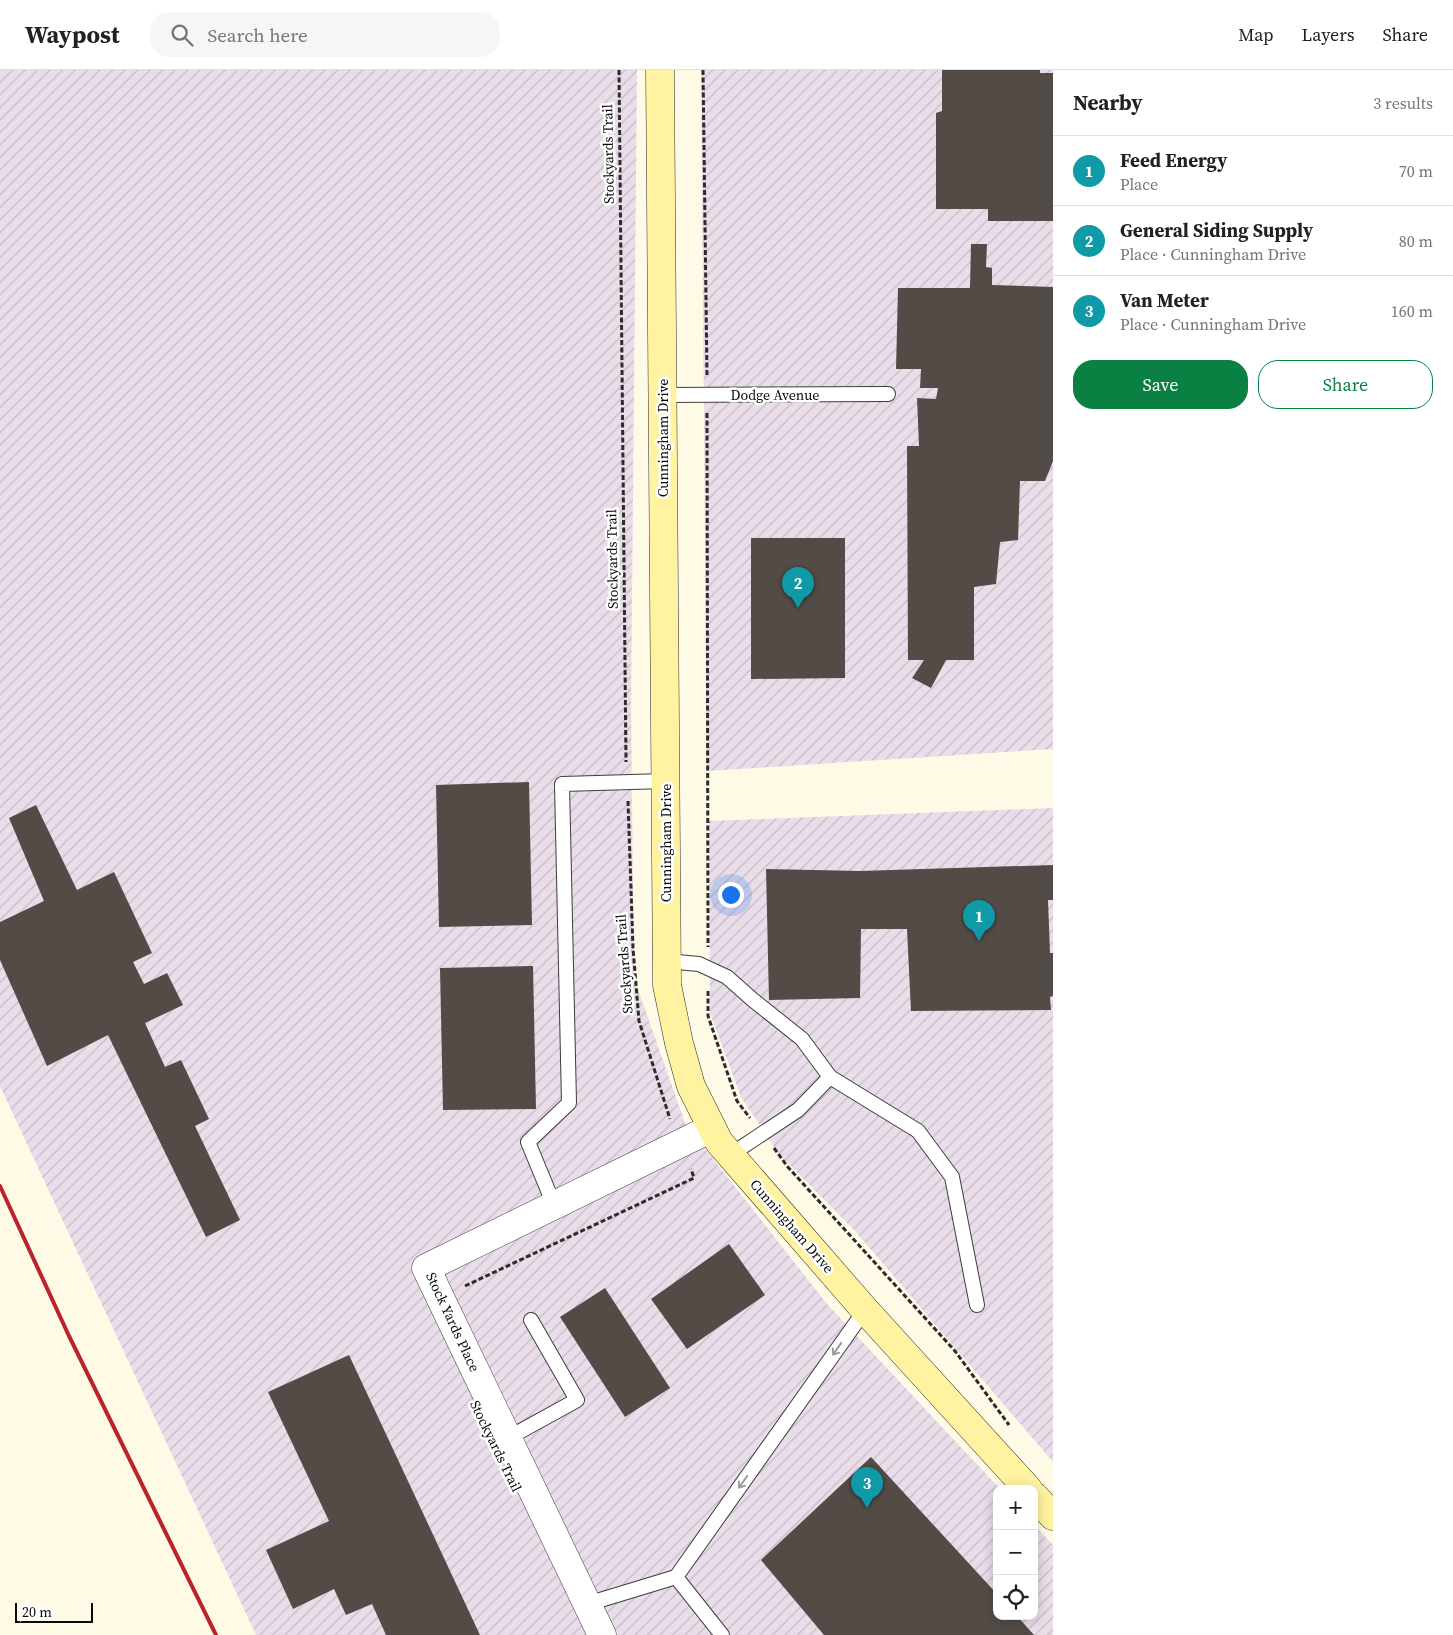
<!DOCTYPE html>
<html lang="en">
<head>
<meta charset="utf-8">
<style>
  body { margin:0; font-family:"Source Serif 4",serif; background:#f6f6f6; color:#202124 }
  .controls { position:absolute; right:15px; bottom:15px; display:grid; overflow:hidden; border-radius:10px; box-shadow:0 2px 12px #0003 }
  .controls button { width:45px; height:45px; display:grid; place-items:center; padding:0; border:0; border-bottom:1px solid #e0e0e0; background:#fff; color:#202124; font:25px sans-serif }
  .scale { position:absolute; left:15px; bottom:12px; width:78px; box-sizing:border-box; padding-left:5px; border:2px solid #0a0a0a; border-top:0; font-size:14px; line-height:18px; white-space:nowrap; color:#0a0a0a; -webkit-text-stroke:4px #fff; paint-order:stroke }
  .you { position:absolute; left:730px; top:824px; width:18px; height:18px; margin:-12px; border:4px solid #fff; border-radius:50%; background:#1a73e8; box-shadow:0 0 0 8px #1a73e833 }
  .badge { display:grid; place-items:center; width:32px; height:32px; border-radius:50%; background:#0b8043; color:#fff; font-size:16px; font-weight:700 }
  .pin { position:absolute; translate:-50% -41px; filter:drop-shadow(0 1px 2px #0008) }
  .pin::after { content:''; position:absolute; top:26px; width:18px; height:15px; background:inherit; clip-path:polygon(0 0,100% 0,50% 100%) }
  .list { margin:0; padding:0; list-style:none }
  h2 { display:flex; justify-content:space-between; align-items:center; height:65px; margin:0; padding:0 20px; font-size:21px }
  h2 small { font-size:16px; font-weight:400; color:#757577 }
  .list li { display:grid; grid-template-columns:32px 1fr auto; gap:15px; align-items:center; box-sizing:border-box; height:70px; padding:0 20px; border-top:1px solid #e0e0e0 }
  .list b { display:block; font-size:19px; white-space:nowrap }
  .list p { margin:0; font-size:16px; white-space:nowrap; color:#757577 }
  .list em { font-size:16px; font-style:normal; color:#757577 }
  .actions { display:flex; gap:10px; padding:15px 20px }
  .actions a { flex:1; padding:11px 0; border:1px solid #0b8043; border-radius:20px; text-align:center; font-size:18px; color:#0b8043 }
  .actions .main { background:#0b8043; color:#fff }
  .icon { flex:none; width:28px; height:28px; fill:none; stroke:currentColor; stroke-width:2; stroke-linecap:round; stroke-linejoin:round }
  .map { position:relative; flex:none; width:1053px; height:1565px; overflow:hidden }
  header { display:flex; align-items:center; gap:30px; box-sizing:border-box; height:70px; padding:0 25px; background:#fff; border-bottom:1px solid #e0e0e0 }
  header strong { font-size:24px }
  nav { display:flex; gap:28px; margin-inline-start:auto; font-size:18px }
  .search { width:350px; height:45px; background:#f6f6f6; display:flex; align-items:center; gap:12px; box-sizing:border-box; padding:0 18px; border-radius:20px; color:#757577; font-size:19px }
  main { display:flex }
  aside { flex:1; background:#fff }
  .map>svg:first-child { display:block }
</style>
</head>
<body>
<header>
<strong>Waypost</strong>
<div class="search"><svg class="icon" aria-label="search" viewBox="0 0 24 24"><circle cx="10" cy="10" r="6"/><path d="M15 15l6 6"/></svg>Search here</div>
<nav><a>Map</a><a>Layers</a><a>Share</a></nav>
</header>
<main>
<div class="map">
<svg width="1053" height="1565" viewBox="0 0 1053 1565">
  <defs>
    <pattern id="industrial-furrows" width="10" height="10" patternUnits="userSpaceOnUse" patternTransform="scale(1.25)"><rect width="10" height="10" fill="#e8dde9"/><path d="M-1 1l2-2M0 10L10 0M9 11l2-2" fill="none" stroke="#c6bcc6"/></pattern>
  </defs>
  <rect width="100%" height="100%" fill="#fffae6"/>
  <path fill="url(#industrial-furrows)" d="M0 0H637L631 637 634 908 685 1053 827 1234 1000 1419H997V1546H1034V1455L1053 1475V1565H256L0 1016Z
    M701 0H1053V679L707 701Z
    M1053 738V1392L855 1161 778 1083 741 1027 710 943 709 751Z"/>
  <path fill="#524b46" d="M942 0H1040V3H1053V151H988V139H936V43L942 41Z
    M971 174H987L986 197 992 198V215L1053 217V391L1045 411H1020L1018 470 1000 472 996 514 974 517V590H946L931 618 912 608 924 590H908L907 376H919L917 328 936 329 938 318H920L921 299H896L898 218H970Z
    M751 468H845V608L751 609Z
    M529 712 532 855 439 857 436 715Z
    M36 735 77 820 114 802 152 883 133 892 144 914 167 903 183 935 145 953 165 997 181 990 209 1049 195 1056 240 1150 206 1167 108 965 47 996 0 890V852L44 831 9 748Z
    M1053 795V830H1048L1050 883H1053V926L1050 927 1051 940 911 941 907 859H861L860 928 769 930 766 799 860 801Z
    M533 896 536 1039 443 1040 440 898Z
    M729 1174 765 1225 687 1279 651 1229Z
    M605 1218 670 1318 625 1347 560 1247Z
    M349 1285 480 1565H386L372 1534 346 1545 334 1519 293 1539 266 1480 329 1451 268 1322Z
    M871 1387 997 1524V1546H1017L1034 1565H824L761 1490Z"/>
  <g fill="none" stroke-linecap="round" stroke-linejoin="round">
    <defs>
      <path id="lane" d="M662 325 888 324
        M666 891 699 894 727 907 753 930 802 969 830 1007 798 1040 730 1085
        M830 1007 918 1061 952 1107 977 1235
        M554 1135 528 1072 569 1033 562 714 666 711
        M508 1368 577 1330 531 1250
        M676 1507 865 1240
        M587 1534 676 1507 722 1565"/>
      <path id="street" d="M602 1565 426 1198 712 1058"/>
      <path id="secondary" d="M660 0 667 915 679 973 691 1016 719 1072 865 1240 1028 1419
        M1034 1426 1053 1446"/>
    </defs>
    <use href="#lane" stroke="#3d3d3d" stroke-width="16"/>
    <use href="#street" stroke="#3d3d3d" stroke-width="29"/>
    <use href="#secondary" stroke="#2c2c2c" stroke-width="29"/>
    <path stroke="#2c2c2c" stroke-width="3" stroke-dasharray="5 2.5" stroke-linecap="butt" d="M619 0 626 692
      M703 0 707 307
      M707 343 708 877
      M628 731 633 878 639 951 670 1049
      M708 921V946L737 1031 750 1048
      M774 1078 787 1096 955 1281 1009 1355
      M465 1216 694 1108 691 1099"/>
    <use href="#lane" stroke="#fff" stroke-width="14"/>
    <use href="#street" stroke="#fff" stroke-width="28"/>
    <use href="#secondary" stroke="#fff3a1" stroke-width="28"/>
    <path stroke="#b9232d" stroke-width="4" d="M0 1116 69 1266 216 1565"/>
  </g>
  <defs><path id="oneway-shaft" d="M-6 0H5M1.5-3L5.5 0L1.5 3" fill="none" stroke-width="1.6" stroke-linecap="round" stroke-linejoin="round" transform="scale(1.25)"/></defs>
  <g stroke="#9d9d9d">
    <use href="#oneway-shaft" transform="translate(837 1279) rotate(125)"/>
    <use href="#oneway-shaft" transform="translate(743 1412) rotate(125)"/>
  </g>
  <g text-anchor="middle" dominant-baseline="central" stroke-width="5" stroke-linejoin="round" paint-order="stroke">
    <g font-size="14" fill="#0a0a0a" stroke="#fff">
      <text transform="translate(608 84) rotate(-91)">Stockyards Trail</text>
      <text x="775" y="325">Dodge Avenue</text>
      <text transform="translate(663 368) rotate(-90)">Cunningham Drive</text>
      <text transform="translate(612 489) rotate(-91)">Stockyards Trail</text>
      <text transform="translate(666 773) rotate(-90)">Cunningham Drive</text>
      <text transform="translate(624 894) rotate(-94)">Stockyards Trail</text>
      <text transform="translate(792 1156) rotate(49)">Cunningham Drive</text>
      <text transform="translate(453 1252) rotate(65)">Stock Yards Place</text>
      <text transform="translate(496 1376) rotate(64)">Stockyards Trail</text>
    </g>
  </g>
</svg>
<div class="controls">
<button>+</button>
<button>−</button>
<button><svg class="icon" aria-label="locate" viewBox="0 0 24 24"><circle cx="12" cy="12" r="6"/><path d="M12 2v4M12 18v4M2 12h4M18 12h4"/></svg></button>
</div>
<div class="scale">20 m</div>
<div class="you"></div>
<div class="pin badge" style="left:979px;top:871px;background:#0f9aa8">1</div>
<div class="pin badge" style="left:798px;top:538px;background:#0f9aa8">2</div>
<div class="pin badge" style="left:867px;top:1438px;background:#0f9aa8">3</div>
</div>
<aside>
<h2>Nearby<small>3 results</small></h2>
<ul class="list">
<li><span class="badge" style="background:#0f9aa8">1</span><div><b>Feed Energy</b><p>Place</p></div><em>70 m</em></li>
<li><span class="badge" style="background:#0f9aa8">2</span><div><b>General Siding Supply</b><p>Place · Cunningham Drive</p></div><em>80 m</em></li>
<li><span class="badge" style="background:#0f9aa8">3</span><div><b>Van Meter</b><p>Place · Cunningham Drive</p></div><em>160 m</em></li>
</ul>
<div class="actions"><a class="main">Save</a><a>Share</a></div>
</aside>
</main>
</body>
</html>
